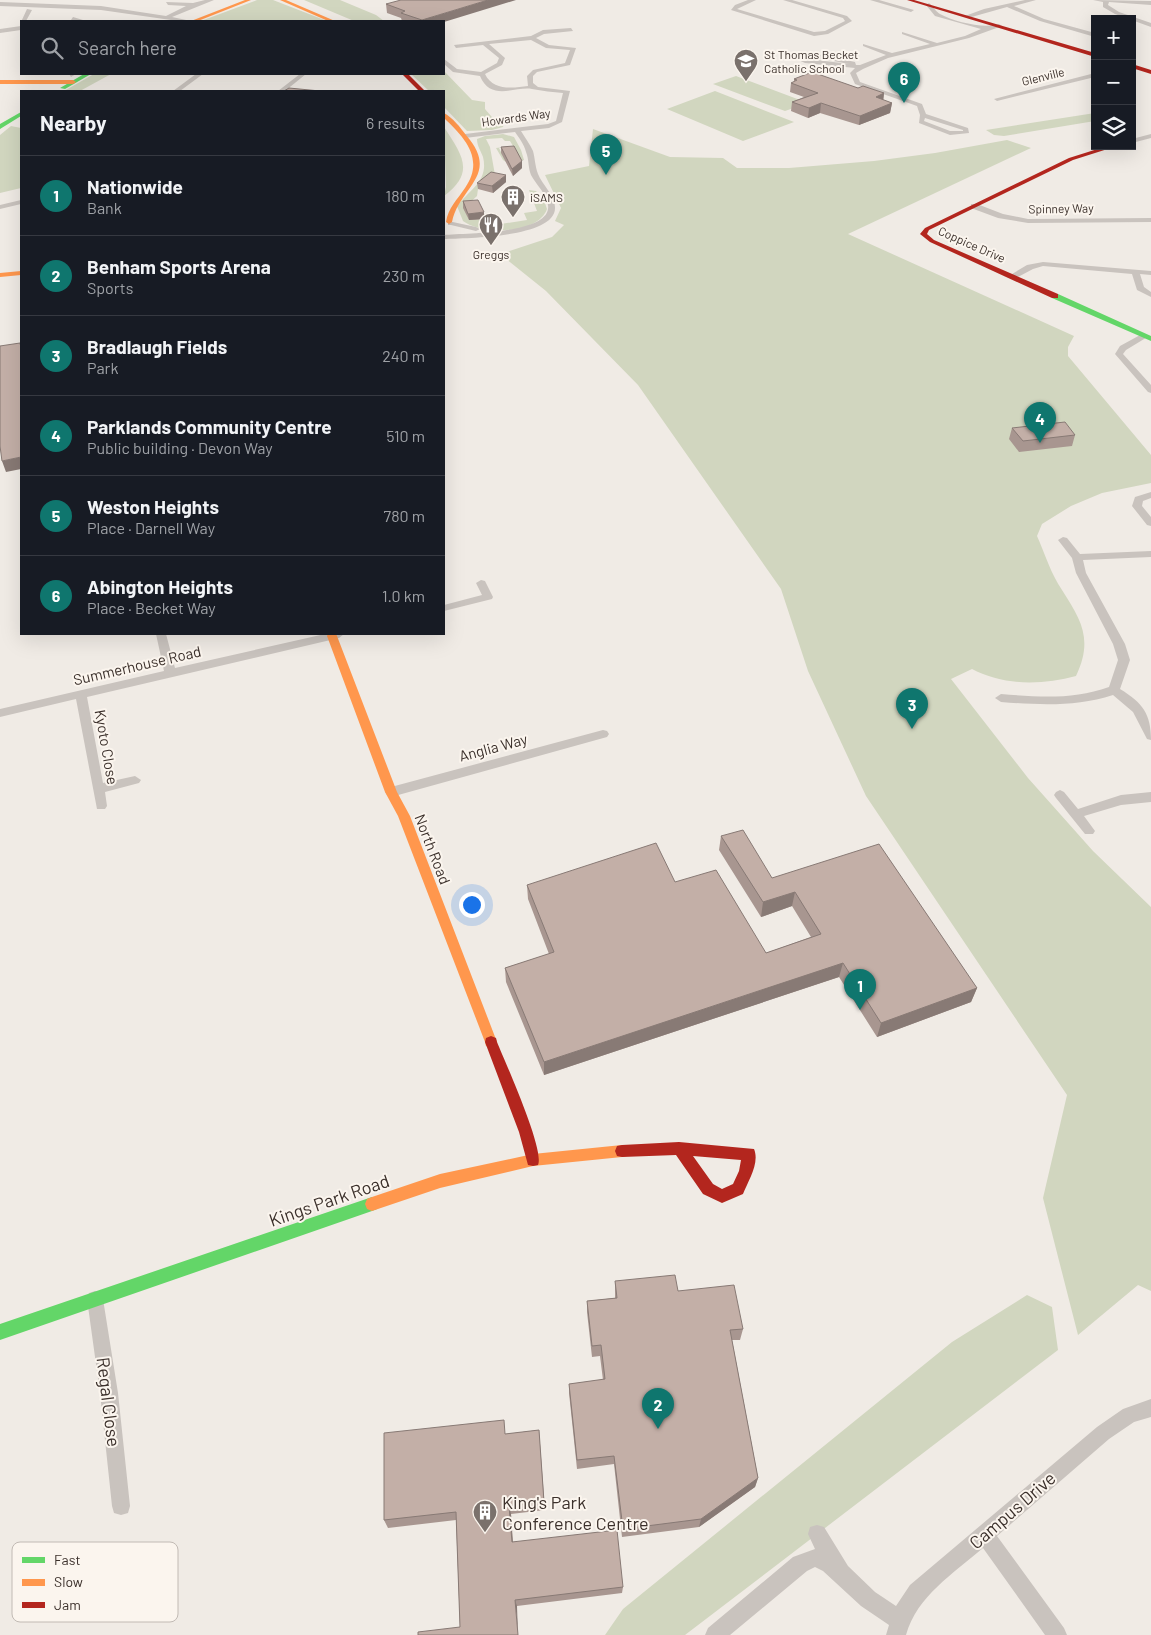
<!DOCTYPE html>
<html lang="en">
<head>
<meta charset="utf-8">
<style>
  body { margin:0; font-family:Barlow,sans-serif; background:#20242c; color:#f1f3f6 }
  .controls { position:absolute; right:15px; top:15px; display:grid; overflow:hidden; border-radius:0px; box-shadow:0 5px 20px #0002 }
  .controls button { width:45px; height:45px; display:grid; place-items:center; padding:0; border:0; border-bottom:1px solid #363941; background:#171b24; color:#f1f3f6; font:25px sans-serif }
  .you { position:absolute; left:471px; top:904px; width:18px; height:18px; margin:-12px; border:4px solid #fff; border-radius:50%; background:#1a73e8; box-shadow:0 0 0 8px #1a73e833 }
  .badge { display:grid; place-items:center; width:32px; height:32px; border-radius:50%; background:#0f766e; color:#fff; font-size:16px; font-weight:700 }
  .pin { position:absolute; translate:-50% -41px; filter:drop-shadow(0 1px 2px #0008) }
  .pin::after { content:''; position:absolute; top:26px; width:18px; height:15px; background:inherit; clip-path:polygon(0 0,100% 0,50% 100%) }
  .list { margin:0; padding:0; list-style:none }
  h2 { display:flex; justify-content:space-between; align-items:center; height:65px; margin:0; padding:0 20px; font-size:21px }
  h2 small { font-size:16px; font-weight:400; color:#9ea1a6 }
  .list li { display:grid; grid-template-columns:32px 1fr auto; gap:15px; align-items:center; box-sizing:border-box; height:80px; padding:0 20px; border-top:1px solid #363941 }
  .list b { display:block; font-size:19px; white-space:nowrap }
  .list p { margin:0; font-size:16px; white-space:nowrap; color:#9ea1a6 }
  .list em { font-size:16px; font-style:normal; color:#9ea1a6 }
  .icon { flex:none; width:28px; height:28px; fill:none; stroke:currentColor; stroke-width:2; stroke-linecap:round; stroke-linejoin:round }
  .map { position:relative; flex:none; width:1151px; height:1635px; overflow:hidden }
  .search { position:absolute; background:#171b24; box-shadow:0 5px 20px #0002; left:20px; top:20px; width:425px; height:55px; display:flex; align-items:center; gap:12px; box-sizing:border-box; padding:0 18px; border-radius:0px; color:#9ea1a6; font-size:19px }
  .panel { position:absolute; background:#171b24; box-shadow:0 5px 20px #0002; left:20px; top:90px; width:425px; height:545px; border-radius:0px }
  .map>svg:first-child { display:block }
</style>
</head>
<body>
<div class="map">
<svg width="1151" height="1635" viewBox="0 0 1151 1635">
  <rect width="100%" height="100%" fill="#f0ebe5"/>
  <path fill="#d1d6bf" d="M257 0H273L327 21H201Z
    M304 0H340L376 15 384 21H354Z
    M444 71 472 100 485 102V109L497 123 504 124 503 127 492 130 467 131 444 107V91H429L411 74H444Z
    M94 74H111L80 91H64Z
    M736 76 808 103 785 111 713 84Z
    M715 91 794 122 743 141 667 109Z
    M1095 113V121L1004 136 994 135 986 130Z
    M11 126 21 128V188L0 193V135Z
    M444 127C462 155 476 172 444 196L446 187Z
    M593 129 670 157 723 158 737 168H789L874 161 935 153 1007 140 1031 148 848 234 1074 336 1068 347V356L1151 455V483L1102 493 1071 506 1042 524 1037 536C1045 554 1051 574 1062 590 1082 621 1093 640 1076 676 1042 685 1004 686 972 669L951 679 1028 778 1093 851 1151 907V1291L1138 1285 1078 1335 1043 1198 1067 1095 866 796 808 671 781 589 638 385 546 291 500 254 552 237 564 225 555 221 561 208 545 175 589 166Z
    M503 134 514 137 521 150 524 160 520 161 513 146 499 148 506 162 503 160 496 148 513 146 510 141H505L502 138 486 139 490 147 495 175 478 189 477 196 464 208 469 220 484 219 488 226 527 220 524 213 537 211 529 190 536 191 545 203 547 209C538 235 481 235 463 221L457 206C469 190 489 181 483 157 481 151 477 146 477 139L485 136Z
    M1027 1295 1052 1307 1058 1350 685 1635H605L623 1609 952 1342Z"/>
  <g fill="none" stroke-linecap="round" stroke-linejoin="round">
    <path fill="#c9c3be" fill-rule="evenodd" d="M205 0H214L172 17 191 21H178L101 10 0 6V2L101 6 166 16 186 6 168 5 166 2 193 3Z
      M748 0H756L737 9 814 32 825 31 845 21 843 18 783 0H792L847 16 852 21 828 34 814 36 731 10 735 5Z
      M870 0H879L914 10 911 12Z
      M1025 0H1036L1014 6 1044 19 1095 33V37L1040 21 1007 7 968 18 965 16 984 9Z
      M1093 0 1151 1V5L1109 2 1108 5 1119 12 1151 23V27L1115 14 1103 7V2Z
      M929 3C933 6 936 12 940 14 955 22 984 29 999 24L1002 26 969 38 888 58 863 69 856 73 860 82 922 104 926 114 968 128 969 133 950 135 919 123 920 115 917 106 855 84 850 73 855 68 805 63 794 58 795 55 813 53 855 62 856 65H860L886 55 863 46V44L892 53 930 44 902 34V32L937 43 965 36 981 29 935 16 926 5ZM813 57 849 64 801 58ZM925 118 963 130V131H950L924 121Z
      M27 9 32 10 26 21 21 22Z
      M73 17 83 20 84 21 71 20Z
      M21 26V30L0 33V29Z
      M571 28 573 31 544 34 536 38 549 45 576 48 570 65 537 72 533 76V83L538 87 570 91 562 122 549 128 521 131C525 138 530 144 533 151 535 158 535 166 538 174 542 185 555 195 555 207 557 238 465 238 444 239V235C464 233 545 234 548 209 550 197 536 185 531 175 528 168 529 159 526 152 524 144 519 138 515 132L465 138 462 136 465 134 548 124 556 121 563 93C553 92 542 91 532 89 515 86 491 102 480 76L453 72 444 64V59L457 69 481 72 497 63 499 58 483 45 456 48 454 45 531 36 543 30ZM531 40 546 48 570 50 565 63 533 70 527 76 528 86C513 88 493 91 485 74L502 65 505 58 489 44Z
      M1095 73V77L997 101 994 99Z
      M69 74H76L71 77Z
      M196 74H203L180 91H173Z
      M300 74H306L285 91H278Z
      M1151 134V138L1132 143V139Z
      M21 200V204L0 209V205Z
      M971 204H977L1003 214 1028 219 1151 218V222L1028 223 998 218 971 208Z
      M448 221 476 227 480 229 476 231 451 225H448Z
      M1043 262 1151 271V275L1140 274 1144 287 1151 292V297L1137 290 1132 274 1043 266 1033 269 1014 279 1007 277 1027 265Z
      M1142 334 1149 336 1126 350 1123 354 1151 385V393L1148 392 1115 354 1120 346Z
      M1151 492V498L1143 501 1142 506 1151 517V526L1147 525 1132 506 1135 497Z
      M1063 537 1067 538 1080 554 1151 551V557L1083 560 1086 573 1125 644 1130 660 1120 689C1143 703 1151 714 1151 740L1147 739 1133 712 1113 695C1076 707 1040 705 1001 702L995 698 1001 694C1038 697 1073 700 1109 687L1118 660 1113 644 1076 573 1072 558 1058 540Z
      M481 580 485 581 493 597 492 599 444 611V605L482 595 476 583Z
      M156 634H166L175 668 325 634H344L339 638 87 697 103 783 135 776 141 780 139 783 105 792 107 806 105 809H97L76 699 0 717V709L164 671Z
      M603 730 607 731 609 734 607 737 391 797 387 795 385 792 387 789 391 787Z
      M1060 790 1064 792 1078 809 1121 795 1151 792V802L1121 805 1084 816 1095 831 1093 834H1085L1056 798 1054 795 1056 792Z
      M95 1291 101 1293 103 1299 118 1393 130 1506 128 1513 121 1515 114 1513 112 1506 100 1393 87 1299 89 1293Z
      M1151 1399V1417L1134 1422 1109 1439 997 1536 1064 1628 1067 1635H1045L983 1548C953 1574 917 1596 906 1635H886L889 1625 861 1606 823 1571 815 1567 807 1571 730 1635H705L708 1628 793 1557 815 1549 808 1534 810 1527 817 1525 824 1527 848 1566 875 1592 896 1606 910 1585 1097 1427 1123 1409Z"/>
    <path fill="#63d668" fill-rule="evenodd" d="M84 74H91L65 89 60 88Z
      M21 112V116L0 129V124Z
      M1052 294H1058L1151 336V341L1052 298Z
      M372 1197 377 1199 379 1204 377 1209 372 1211 0 1340V1324Z"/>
    <path fill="#ff974d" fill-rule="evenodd" d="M245 0H251L198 21H191Z
      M280 0H286L335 21H328Z
      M0 80H73L76 82 73 84H0Z
      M444 113C453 118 460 127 466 135 501 175 459 187 452 222L449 224 446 222C448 208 457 200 465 188 485 159 465 138 444 118Z
      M21 271V275L0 277V273Z
      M328 634H336L337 636 397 792 410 816 497 1042 496 1046 491 1048 486 1046 485 1042 398 816 385 792 327 636Z
      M622 1145 627 1146 629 1151 627 1156 622 1157 533 1166 440 1188 372 1211 367 1209 365 1204 367 1199 372 1197 440 1174 533 1154Z"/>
    <path fill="#b3261e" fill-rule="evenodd" d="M907 0H914L1095 53V57Z
      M1132 64 1151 70V74L1132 68Z
      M402 74H408L425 91H419Z
      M1107 146H1117L1073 160 929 230 927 234 934 240 1058 294V298H1052L930 242 920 234 925 228 1069 158Z
      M491 1036 496 1038 497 1042C505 1062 545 1150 538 1165L533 1166 528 1165 519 1132 485 1042 486 1038Z
      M679 1142 754 1149C760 1163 748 1181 743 1194L722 1203 703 1194 676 1155 622 1157 617 1156 615 1151 617 1146 622 1145ZM693 1156 741 1160 739 1171 733 1184 722 1189 713 1184Z"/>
  </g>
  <path fill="#a89690" d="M386 4 444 21H402L401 18 387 13Z
    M794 79 858 88 884 93 883 100 892 103 890 113 859 125 820 113 808 118 791 111 792 102 804 97 790 92 791 83 794 82Z
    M501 147 522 161V168L513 176 501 153Z
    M506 182 493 193 478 189 477 183Z
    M463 201 484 219 469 220 463 208Z
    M1012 428 1075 435 1072 446 1019 452 1009 439Z
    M721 836 772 878 977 988 971 1002 877 1037 839 977 544 1075 506 982 505 968 549 954 528 899 527 885 675 882 766 953 811 937 792 906 761 917 719 850Z
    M615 1281 678 1291 743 1329 740 1340H732L758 1478 755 1487 699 1527 622 1537 614 1464 577 1469 569 1393V1384L603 1380 600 1356 592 1357 587 1312V1301L615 1298Z
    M539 1430 545 1510 511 1514 513 1542 623 1587 622 1593 517 1606 460 1627 456 1520 388 1528 384 1520 506 1434Z"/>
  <path fill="#887a75" d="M488 0H516L444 22V21H422V20Z
    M884 93 883 103 876 97Z
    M821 103 820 113 808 118 809 108Z
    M892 103 890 113 859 125 860 116Z
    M522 161V168L513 176 512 169Z
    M506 175V182L493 193 492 186Z
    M484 212V219L469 220 468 214Z
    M21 457V469L6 472 2 461Z
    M795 892 792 906 761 917 763 902Z
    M843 963 839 977 544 1075V1062Z
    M977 988 971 1002 877 1037 881 1023Z
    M758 1478 755 1487 699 1527 701 1519Z
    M509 1506 511 1514 513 1550 512 1542Z
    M515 1600 517 1606 518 1635Z"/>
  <path fill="#c3afa7" stroke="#887a75" d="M401 0H488L422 20 401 13 405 11 386 4Z
    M812 72 858 88 863 86 884 93 876 97 892 103 860 116 821 103 809 108 792 102 818 93 791 83 797 80 794 79Z
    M289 88 320 91H284Z
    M514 146 522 161 512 169 501 147Z
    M491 172 506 175 492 186 477 183Z
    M478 200 484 212 468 214 463 201Z
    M20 343 21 348V457L2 461 0 446V346Z
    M1065 422 1075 435 1023 441 1012 428Z
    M743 830 772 878 879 844 977 988 881 1023 843 963 544 1062 505 968 554 952 527 885 656 843 675 882 716 870 766 953 821 934 795 892 763 902 721 836Z
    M675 1275 678 1291 734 1285 743 1329 730 1330 758 1478 701 1519 623 1529 614 1456 577 1460 569 1384 605 1379 601 1345 592 1346 587 1301 617 1298 615 1281Z
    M504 1420 505 1434 539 1430 544 1502 509 1506 512 1542 617 1530 623 1587 515 1600 518 1635H418V1632L460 1627 456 1512 384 1520V1433Z"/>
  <defs>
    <symbol id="school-pin" viewBox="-11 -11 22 30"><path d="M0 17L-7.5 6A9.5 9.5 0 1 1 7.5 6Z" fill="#7a716c" stroke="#fbf5ee"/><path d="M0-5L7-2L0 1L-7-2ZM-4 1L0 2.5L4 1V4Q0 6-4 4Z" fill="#fff"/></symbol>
    <symbol id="building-pin" viewBox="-11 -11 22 30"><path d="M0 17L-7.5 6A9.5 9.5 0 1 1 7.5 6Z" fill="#7a716c" stroke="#fbf5ee"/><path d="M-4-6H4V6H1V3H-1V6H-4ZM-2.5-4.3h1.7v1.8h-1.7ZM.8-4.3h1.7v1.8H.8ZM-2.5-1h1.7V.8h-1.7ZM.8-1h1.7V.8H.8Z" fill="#fff"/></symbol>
    <symbol id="restaurant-pin" viewBox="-11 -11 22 30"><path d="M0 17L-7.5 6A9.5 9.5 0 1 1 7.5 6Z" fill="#7a716c" stroke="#fbf5ee"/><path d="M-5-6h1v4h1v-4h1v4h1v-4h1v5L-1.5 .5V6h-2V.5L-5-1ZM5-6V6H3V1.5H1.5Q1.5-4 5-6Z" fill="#fff"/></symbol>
  </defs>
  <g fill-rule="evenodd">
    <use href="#school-pin" x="732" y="47" width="28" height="38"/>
    <use href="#building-pin" x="499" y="183" width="28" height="38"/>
    <use href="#restaurant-pin" x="477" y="211" width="28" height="38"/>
    <use href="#building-pin" x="471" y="1498" width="28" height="38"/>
  </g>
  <g text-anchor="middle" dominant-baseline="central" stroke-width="4" stroke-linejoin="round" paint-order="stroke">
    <g font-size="12" fill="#3b302b" stroke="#fbf5ee" text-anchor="start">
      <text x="764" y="54">St Thomas Becket<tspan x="764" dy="14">Catholic School</tspan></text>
      <text x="530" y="197">iSAMS</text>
      <text x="491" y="254" text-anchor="middle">Greggs</text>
    </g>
    <g font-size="12" fill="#3b302b" stroke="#fbf5ee">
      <text transform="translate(1043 76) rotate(-14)">Glenville</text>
      <text transform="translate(516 117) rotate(-8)">Howards Way</text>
      <text transform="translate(1061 208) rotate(-1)">Spinney Way</text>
      <text transform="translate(972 244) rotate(24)">Coppice Drive</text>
    </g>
    <g font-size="15" fill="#3b302b" stroke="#fbf5ee">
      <text transform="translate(137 665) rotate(-13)">Summerhouse Road</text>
      <text transform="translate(107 747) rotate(80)">Kyoto Close</text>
      <text transform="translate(493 747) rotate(-15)">Anglia Way</text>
      <text transform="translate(433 849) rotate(69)">North Road</text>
    </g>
    <g font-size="18" fill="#3b302b" stroke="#fbf5ee">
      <text transform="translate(329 1200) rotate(-19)">Kings Park Road</text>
      <text transform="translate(109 1402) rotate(83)">Regal Close</text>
      <text transform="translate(1012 1510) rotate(-41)">Campus Drive</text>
    </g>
    <g font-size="18" fill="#3b302b" stroke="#fbf5ee" text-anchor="start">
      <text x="502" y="1502">King's Park<tspan x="502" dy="21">Conference Centre</tspan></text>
    </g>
  </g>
  <rect x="12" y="1542" width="166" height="80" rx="8" fill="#fbf5ee" stroke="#c1bab4" stroke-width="1"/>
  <rect x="22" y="1557" width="23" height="6" fill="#63d668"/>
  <rect x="22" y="1579" width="23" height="7" fill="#ff974d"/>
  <rect x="22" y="1602" width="23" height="6" fill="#b3261e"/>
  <g font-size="14" fill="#3b302b">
    <text x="54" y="1565">Fast</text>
    <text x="54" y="1587">Slow</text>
    <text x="54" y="1610">Jam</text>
  </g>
</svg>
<div class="controls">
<button>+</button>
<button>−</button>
<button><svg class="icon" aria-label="layers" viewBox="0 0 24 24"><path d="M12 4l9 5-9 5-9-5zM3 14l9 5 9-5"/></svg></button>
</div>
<div class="you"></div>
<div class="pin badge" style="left:860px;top:1010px">1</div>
<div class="pin badge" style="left:658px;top:1429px">2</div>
<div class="pin badge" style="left:912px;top:729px">3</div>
<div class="pin badge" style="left:1040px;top:443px">4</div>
<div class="pin badge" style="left:606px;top:175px">5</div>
<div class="pin badge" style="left:904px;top:103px">6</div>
<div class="search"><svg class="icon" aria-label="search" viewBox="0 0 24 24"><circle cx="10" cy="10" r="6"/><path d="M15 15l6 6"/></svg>Search here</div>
<section class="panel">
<h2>Nearby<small>6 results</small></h2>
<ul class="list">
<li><span class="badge">1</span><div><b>Nationwide</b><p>Bank</p></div><em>180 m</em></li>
<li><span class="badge">2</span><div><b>Benham Sports Arena</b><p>Sports</p></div><em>230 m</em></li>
<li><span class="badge">3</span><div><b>Bradlaugh Fields</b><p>Park</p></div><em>240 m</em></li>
<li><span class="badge">4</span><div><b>Parklands Community Centre</b><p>Public building · Devon Way</p></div><em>510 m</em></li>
<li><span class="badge">5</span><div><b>Weston Heights</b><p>Place · Darnell Way</p></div><em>780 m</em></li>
<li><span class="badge">6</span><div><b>Abington Heights</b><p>Place · Becket Way</p></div><em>1.0 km</em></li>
</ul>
</section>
</div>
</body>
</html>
